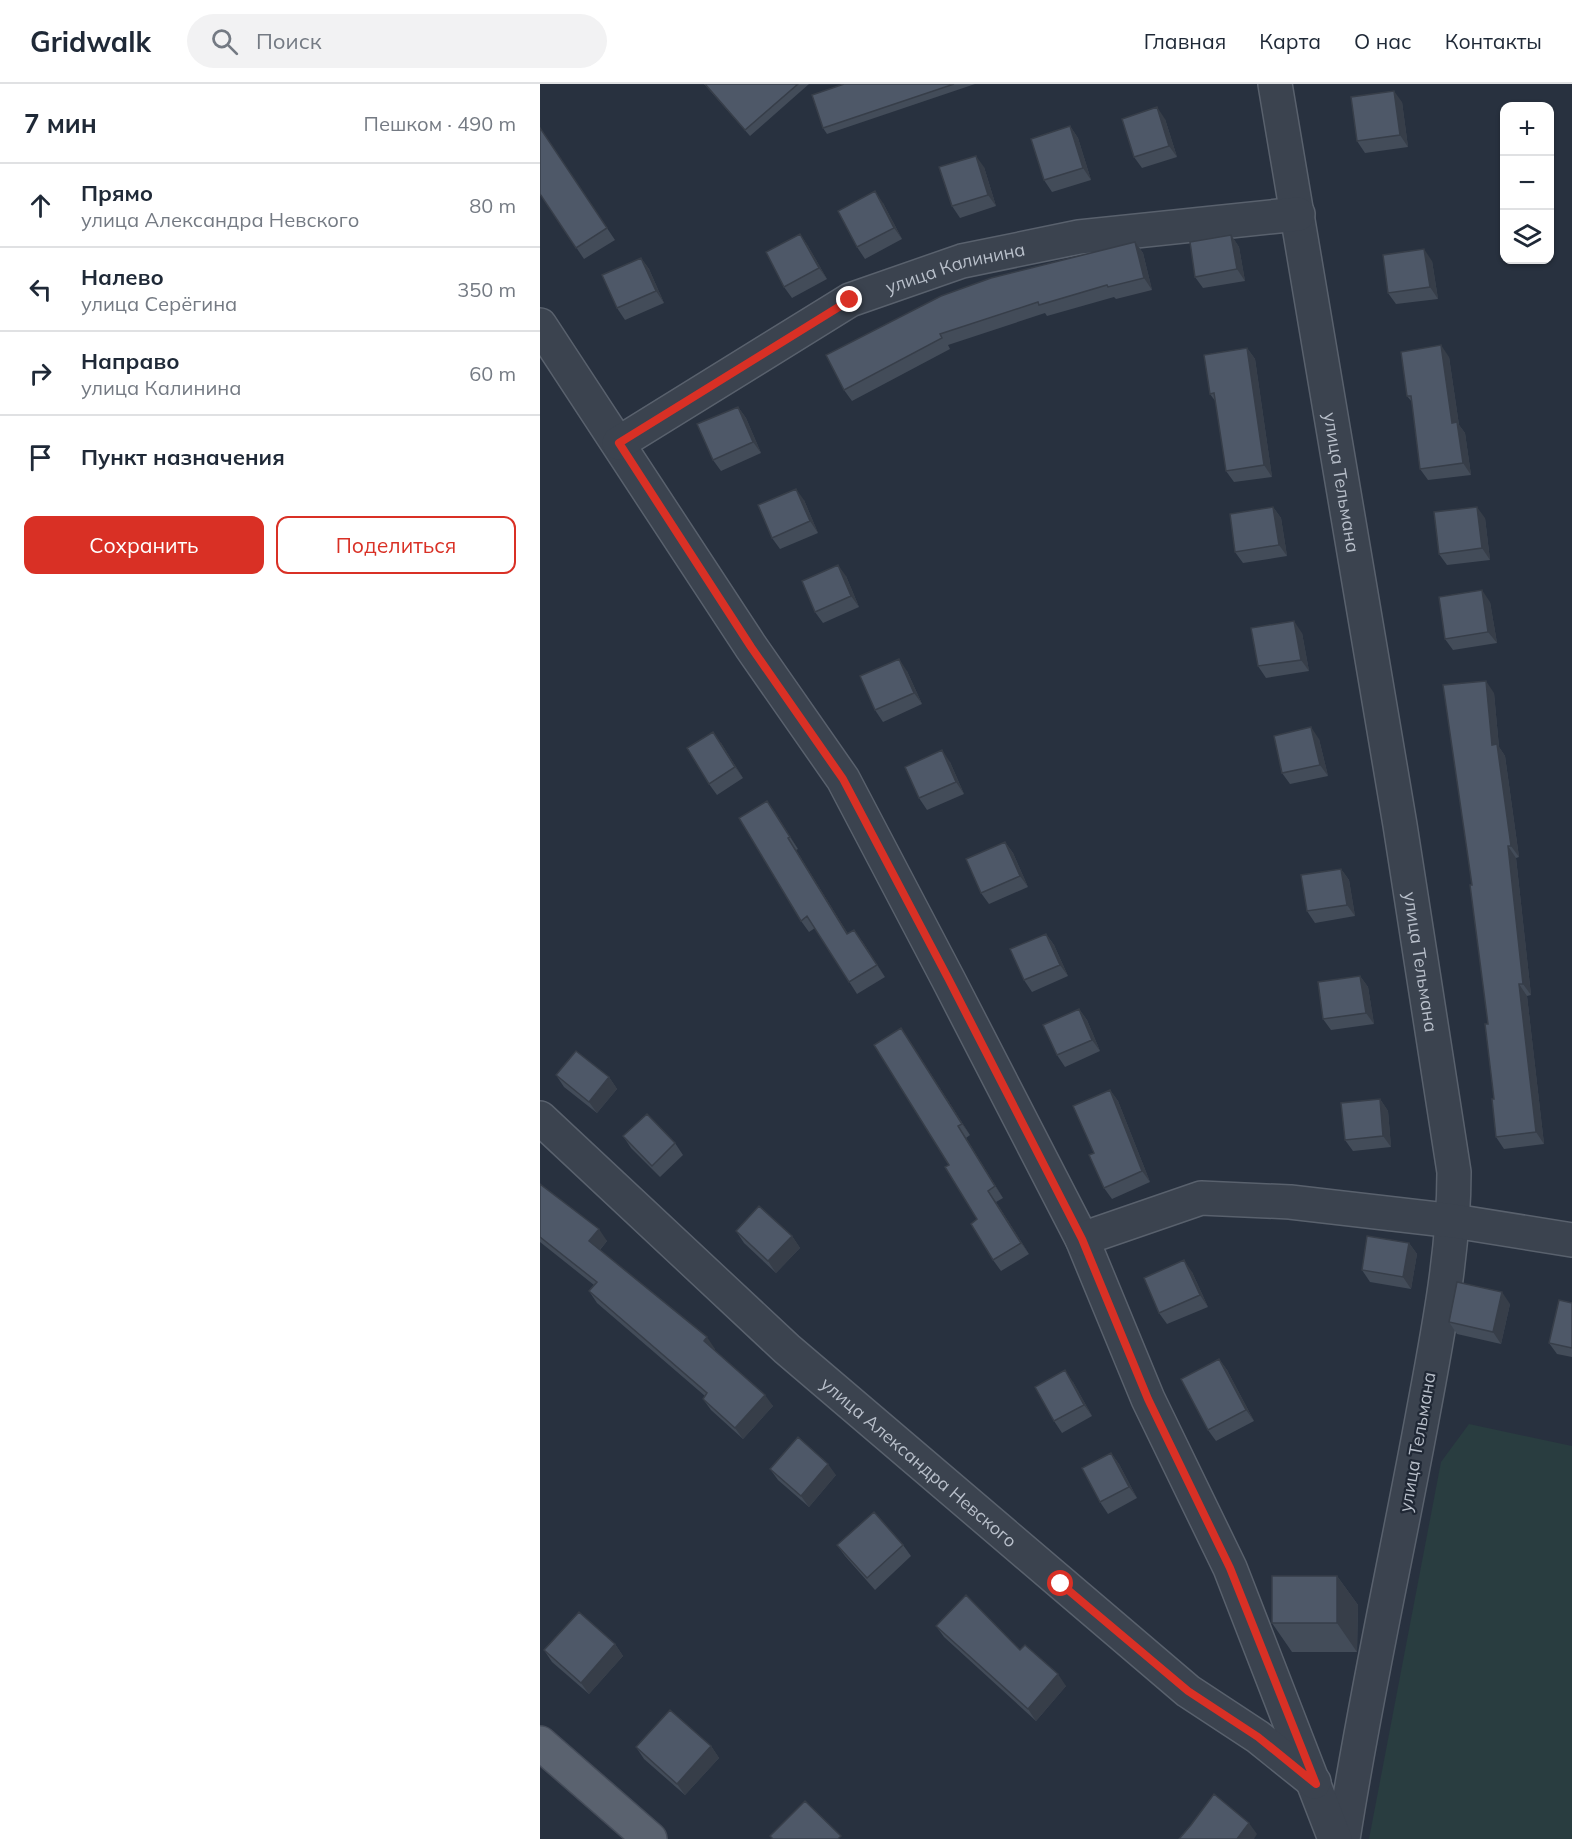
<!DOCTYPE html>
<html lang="ru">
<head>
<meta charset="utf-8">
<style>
  body { margin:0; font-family:Mulish,sans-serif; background:#f2f2f3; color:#1f2937 }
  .controls { position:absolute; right:18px; top:18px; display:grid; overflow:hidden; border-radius:12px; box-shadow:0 2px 4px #0004 }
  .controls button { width:54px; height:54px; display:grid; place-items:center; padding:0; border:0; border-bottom:2px solid #e0e1e3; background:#fff; color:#1f2937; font:30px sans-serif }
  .stop { position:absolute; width:18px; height:18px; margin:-14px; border:4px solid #d93025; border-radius:50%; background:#fff }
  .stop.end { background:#d93025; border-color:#fff; box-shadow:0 2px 6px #0008 }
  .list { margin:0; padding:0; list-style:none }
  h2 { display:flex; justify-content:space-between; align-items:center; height:78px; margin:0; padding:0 24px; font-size:26px }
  h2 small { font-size:20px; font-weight:400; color:#747a83 }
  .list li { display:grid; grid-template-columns:39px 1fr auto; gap:18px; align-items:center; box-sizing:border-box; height:84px; padding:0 24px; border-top:2px solid #e0e1e3 }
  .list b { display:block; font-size:22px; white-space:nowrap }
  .list p { margin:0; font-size:20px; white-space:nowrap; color:#747a83 }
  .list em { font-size:20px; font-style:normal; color:#747a83 }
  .actions { display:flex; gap:12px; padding:18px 24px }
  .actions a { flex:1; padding:14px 0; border:2px solid #d93025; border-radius:12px; text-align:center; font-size:21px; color:#d93025 }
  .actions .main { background:#d93025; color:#fff }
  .icon { flex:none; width:33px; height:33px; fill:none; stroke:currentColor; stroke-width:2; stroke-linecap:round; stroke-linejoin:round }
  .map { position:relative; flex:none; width:1032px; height:1755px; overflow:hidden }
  header { display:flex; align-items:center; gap:36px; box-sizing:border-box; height:84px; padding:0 30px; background:#fff; border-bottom:2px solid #e0e1e3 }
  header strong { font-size:28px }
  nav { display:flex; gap:33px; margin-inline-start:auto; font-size:21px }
  .search { width:420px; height:54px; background:#f2f2f3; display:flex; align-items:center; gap:15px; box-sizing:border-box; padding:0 21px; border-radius:33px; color:#747a83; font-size:22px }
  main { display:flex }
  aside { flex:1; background:#fff }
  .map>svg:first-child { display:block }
</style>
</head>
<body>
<header>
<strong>Gridwalk</strong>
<div class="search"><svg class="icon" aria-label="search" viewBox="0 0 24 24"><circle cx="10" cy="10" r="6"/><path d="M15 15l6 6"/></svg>Поиск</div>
<nav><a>Главная</a><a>Карта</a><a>О нас</a><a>Контакты</a></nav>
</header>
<main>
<aside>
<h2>7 мин<small>Пешком · 490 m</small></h2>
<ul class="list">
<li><svg class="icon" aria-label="ahead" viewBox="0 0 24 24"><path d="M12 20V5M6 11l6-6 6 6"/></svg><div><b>Прямо</b><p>улица Александра Невского</p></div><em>80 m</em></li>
<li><svg class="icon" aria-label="left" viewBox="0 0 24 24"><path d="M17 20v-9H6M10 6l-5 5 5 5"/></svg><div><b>Налево</b><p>улица Серёгина</p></div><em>350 m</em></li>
<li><svg class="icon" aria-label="right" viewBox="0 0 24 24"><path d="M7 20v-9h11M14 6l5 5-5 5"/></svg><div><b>Направо</b><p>улица Калинина</p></div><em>60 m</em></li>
<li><svg class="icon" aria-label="arrive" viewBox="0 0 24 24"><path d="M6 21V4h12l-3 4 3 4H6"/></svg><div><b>Пункт назначения</b></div></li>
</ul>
<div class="actions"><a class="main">Сохранить</a><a>Поделиться</a></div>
</aside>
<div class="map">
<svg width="1032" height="1755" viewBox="0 0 1032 1755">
  <rect width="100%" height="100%" fill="#28313f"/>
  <path fill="#293d40" d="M929 1340 1032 1362V1755H829L901 1378Z"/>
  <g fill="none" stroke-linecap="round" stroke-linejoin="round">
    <defs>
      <g id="minor">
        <path id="s1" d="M735 0 860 741 914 1088C914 1170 897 1254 882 1335 856 1475 825 1614 803 1755"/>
        <path d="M0 241 211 563 303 695 408 895 542 1155 608 1315 690 1484 795 1755"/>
        <path id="s2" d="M79 359 310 216 422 177 539 153 758 130"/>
        <path id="s3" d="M0 1034 247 1265 648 1607 718 1653 774 1698"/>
        <path d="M542 1155 661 1114 750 1118 914 1137 1032 1156"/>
      </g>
      <path id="major" d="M0 1659 110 1755"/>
    </defs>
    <use href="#minor" stroke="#59616d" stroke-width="36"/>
    <use href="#major" stroke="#454c59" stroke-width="36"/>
    <use href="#minor" stroke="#3b434f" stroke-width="33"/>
    <use href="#major" stroke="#5a626f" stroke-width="33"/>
  </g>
  <path fill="#434c59" d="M164 0H269L210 52Z
    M304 0H435L287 50 283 44Z
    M862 18 868 63 825 69 817 57Z
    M625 35 637 73 602 84 594 73Z
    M530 42 538 54 551 96 512 108 504 96Z
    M0 44 75 156 44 175 0 110Z
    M444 83 456 122 420 134 412 122Z
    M343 119 362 155 325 175 317 163Z
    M260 150 268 162 287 195 252 214 244 203Z
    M691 151 699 163 705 197 663 204 655 193Z
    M595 158 603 169 612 206 576 215 574 213 507 232 505 229 408 261 410 265 312 317 304 306 286 271Z
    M101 174 109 185 124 219 85 236 77 224Z
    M892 177 898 215 856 220 848 209Z
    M707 264 715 275 732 393 694 398 686 387 676 318 670 310Z
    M909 273 919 341 925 349 931 391 888 396 880 385 872 318 867 312Z
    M198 323 206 334 221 369 181 387 173 376Z
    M264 416 278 449 240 465 232 454Z
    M733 423 741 434 747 472 703 479 695 468Z
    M945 434 950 476 907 481 899 470Z
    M306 492 319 523 283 539 275 528Z
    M950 518 957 559 913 566 905 555Z
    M762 549 769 587 726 594 718 582Z
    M367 587 382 620 343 638 335 626Z
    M954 609 959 663 965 672 979 773 976 774 991 911 987 912 1004 1060 964 1065 956 1053 954 1015 948 940 932 801Z
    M779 655 788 692 750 700 742 689Z
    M181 659 203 694 177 711 169 700Z
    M410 678 424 710 387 726 379 714Z
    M227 717 258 765 256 766 308 850 322 857 345 893 317 910 275 844 269 848 261 837Z
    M465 758 473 769 488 803 449 820 441 809Z
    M801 785 809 796 815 832 775 839 767 827Z
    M506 850 514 861 528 892 492 908 484 896Z
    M820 892 828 903 834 940 791 946 783 935Z
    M539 925 547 936 560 967 525 983 517 971Z
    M369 956 430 1051 426 1054 463 1114 456 1118 489 1170 461 1187 453 1176 437 1135 409 1081Z
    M16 991 69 993 77 1005 57 1029 24 1003Z
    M570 1006 578 1017 610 1098 572 1115 564 1104 554 1069Z
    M840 1015 848 1027 851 1063 813 1067 805 1056Z
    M83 1052 135 1059 143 1071 120 1093 91 1064Z
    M0 1100 67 1157 60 1166 175 1265 174 1266 233 1322 203 1355 171 1326 163 1315 165 1312 57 1219 49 1207 54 1201 0 1158Z
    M196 1147 252 1152 260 1164 236 1189 204 1159Z
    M869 1159 877 1170 871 1205 830 1198 822 1186Z
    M652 1188 668 1223 627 1240 619 1229Z
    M1032 1219V1273L1017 1270 1009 1259Z
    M970 1220 961 1260 917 1250 909 1238Z
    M679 1275 687 1286 714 1337 676 1357 668 1346Z
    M533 1298 552 1332 522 1349 514 1337Z
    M571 1369 579 1380 597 1414 568 1430 560 1418Z
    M230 1385 296 1391 269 1423 238 1396Z
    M297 1461H363L371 1472 335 1506 305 1472Z
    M797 1492 818 1521 817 1568H752L732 1539Z
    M396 1542 526 1602 496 1637 404 1553Z
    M75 1560 83 1572 49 1610 12 1578 4 1566Z
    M171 1662 179 1674 145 1711 104 1675 96 1663Z"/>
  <path fill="#373e49" d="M854 7 862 18 868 63 860 51Z
    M617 23 625 35 637 73 629 62Z
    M530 42 538 54 551 96 543 84Z
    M436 72 444 83 456 122 448 111Z
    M335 107 343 119 362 155 354 144Z
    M260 150 268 162 287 195 279 184Z
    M691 151 699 163 705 197 697 185Z
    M595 158 603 169 612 206 604 194Z
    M884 165 892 177 898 215 890 203Z
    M101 174 109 185 124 219 116 207Z
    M901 261 909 273 919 341 925 349 931 391 923 379 912 339Z
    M707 264 715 275 732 393 724 381Z
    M198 323 206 334 221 369 213 358Z
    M256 405 264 416 278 449 270 437Z
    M733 423 741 434 747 472 739 461Z
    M937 423 945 434 950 476 942 464Z
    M298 481 306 492 319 523 311 512Z
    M942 506 950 518 957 559 948 548Z
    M754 537 762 549 769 587 761 576Z
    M359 575 367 587 382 620 374 609Z
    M946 597 954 609 959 663 965 672 979 773 971 762 952 661Z
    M771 643 779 655 788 692 780 681Z
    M173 648 181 659 203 694 195 683Z
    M402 666 410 678 424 710 416 698Z
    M227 717 235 728 258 765 250 753Z
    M248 754 256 766 315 861 307 850Z
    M465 758 473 769 488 803 480 792Z
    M968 762 976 774 991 911 983 900Z
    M801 785 809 796 815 832 807 821Z
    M314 846 322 857 345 893 337 881Z
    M506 850 514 861 528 892 520 881Z
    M820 892 828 903 834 940 826 929Z
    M979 900 987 912 1004 1060 996 1048Z
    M539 925 547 936 560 967 552 956Z
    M361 944 369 956 430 1051 422 1040Z
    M69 993 77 1005 57 1029 49 1018Z
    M570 1006 578 1017 610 1098 602 1087Z
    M840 1015 848 1027 851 1063 843 1052Z
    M418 1042 426 1054 463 1114 455 1102Z
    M448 1107 456 1118 489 1170 481 1159Z
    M59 1145 67 1157 57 1169 49 1157Z
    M252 1152 260 1164 236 1189 228 1177Z
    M869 1159 877 1170 871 1205 863 1193Z
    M644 1176 652 1188 668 1223 660 1211Z
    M962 1208 970 1220 961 1260 953 1248Z
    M167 1253 175 1265 172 1268 164 1257Z
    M679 1275 687 1286 714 1337 706 1326Z
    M525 1286 533 1298 552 1332 544 1321Z
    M225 1311 233 1322 203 1355 195 1344Z
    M571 1369 579 1380 597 1414 589 1403Z
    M288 1380 296 1391 269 1423 261 1412Z
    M797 1492 818 1521 817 1568 797 1539Z
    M75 1560 83 1572 49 1610 41 1599Z
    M518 1590 526 1602 496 1637 488 1625Z
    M171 1662 179 1674 145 1711 137 1700Z
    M709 1739 717 1750 714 1755H697Z"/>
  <path fill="#4e5868" stroke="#373e49" stroke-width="1.5" d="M165 0H258L205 46Z
    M304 0H414L283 44 272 11Z
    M854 7 860 51 817 57 811 13Z
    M617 23 629 62 594 73 582 35Z
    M530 42 543 84 504 96 491 55Z
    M0 44 67 144 36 164 0 110Z
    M436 72 448 111 412 122 399 83Z
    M335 107 354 144 317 163 298 127Z
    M260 150 279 184 244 203 226 168Z
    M691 151 697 185 655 193 650 158Z
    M595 158 604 194 568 203 567 201 499 221 498 218 400 250 402 254 304 306 286 271 401 212 451 194Z
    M884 165 890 203 848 209 843 171Z
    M101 174 116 207 77 224 62 191Z
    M901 261 912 339 917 338 923 379 880 385 871 312H867L861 268Z
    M707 264 724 381 686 387 674 309 670 310 664 271Z
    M198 323 213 358 173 376 157 340Z
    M256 405 270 437 232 454 218 421Z
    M733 423 739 461 695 468 690 430Z
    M937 423 942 464 899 470 894 428Z
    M298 481 311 512 275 528 262 497Z
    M942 506 948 548 905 555 899 513Z
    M754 537 761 576 718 582 711 544Z
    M359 575 374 609 335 626 320 592Z
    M946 597 952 661 957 660 971 762H968L983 900H979L996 1048 956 1053 952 1015H954L945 940H948L930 801H932L903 601Z
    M771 643 780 681 742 689 734 652Z
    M173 648 195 683 169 700 147 664Z
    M402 666 416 698 379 714 365 683Z
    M227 717 250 753 248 754 307 850 314 846 337 881 309 898 267 832 261 837 199 734Z
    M465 758 480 792 441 809 426 775Z
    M801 785 807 821 767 827 761 791Z
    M506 850 520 881 484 896 470 865Z
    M820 892 826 929 783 935 778 898Z
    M539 925 552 956 517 971 503 941Z
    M361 944 422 1040 418 1042 455 1102 448 1107 481 1159 453 1176 431 1140 437 1135 405 1083 409 1081 334 961Z
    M36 967 69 993 49 1018 16 991Z
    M570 1006 602 1087 564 1104 549 1071 554 1069 533 1022Z
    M840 1015 843 1052 805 1056 801 1019Z
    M107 1030 135 1059 112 1082 83 1052Z
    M0 1100 59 1145 49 1157 167 1253 164 1257 225 1311 195 1344 163 1315 167 1309 49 1207 57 1198 0 1153Z
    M219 1122 252 1152 228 1177 196 1147Z
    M827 1152 869 1159 863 1193 822 1186Z
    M644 1176 660 1211 619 1229 604 1194Z
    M917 1198 962 1208 953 1248 909 1238Z
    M1019 1216 1032 1219V1264L1009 1259Z
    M679 1275 706 1326 668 1346 641 1295Z
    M525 1286 544 1321 514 1337 495 1303Z
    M258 1353 288 1380 261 1412 230 1385Z
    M571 1369 589 1403 560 1418 542 1384Z
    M334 1428 363 1461 327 1494 297 1461Z
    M732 1492H797V1539H732Z
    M426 1511 480 1566 485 1561 518 1590 488 1625 396 1542Z
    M39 1528 75 1560 41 1599 4 1566Z
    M130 1626 171 1662 137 1700 96 1663Z
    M674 1710 709 1739 697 1755H639L651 1741Z
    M265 1717 301 1752 298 1755H233L230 1752Z"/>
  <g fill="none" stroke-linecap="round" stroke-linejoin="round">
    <path stroke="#d93025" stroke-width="8" d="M310 216 79 359 211 563 303 695 408 894 542 1155 608 1315 690 1484 776 1700 718 1653 648 1607 521 1500"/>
  </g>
  <g text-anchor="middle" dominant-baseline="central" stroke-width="4.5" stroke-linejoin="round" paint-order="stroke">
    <g font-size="18" fill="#b8bfca" stroke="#202835">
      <text stroke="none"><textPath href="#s2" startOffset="382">улица Калинина</textPath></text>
      <text stroke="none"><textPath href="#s1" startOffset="404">улица Тельмана</textPath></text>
      <text stroke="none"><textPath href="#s1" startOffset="890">улица Тельмана</textPath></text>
      <text transform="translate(877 1358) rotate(-80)">улица Тельмана</text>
      <text stroke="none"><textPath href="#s3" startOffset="512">улица Александра Невского</textPath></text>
    </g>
  </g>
</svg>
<div class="controls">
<button>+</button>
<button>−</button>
<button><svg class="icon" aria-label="layers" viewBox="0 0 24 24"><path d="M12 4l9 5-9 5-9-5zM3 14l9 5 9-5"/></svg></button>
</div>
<div class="stop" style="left:521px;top:1500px"></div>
<div class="stop end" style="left:310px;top:216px"></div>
</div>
</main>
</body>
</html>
